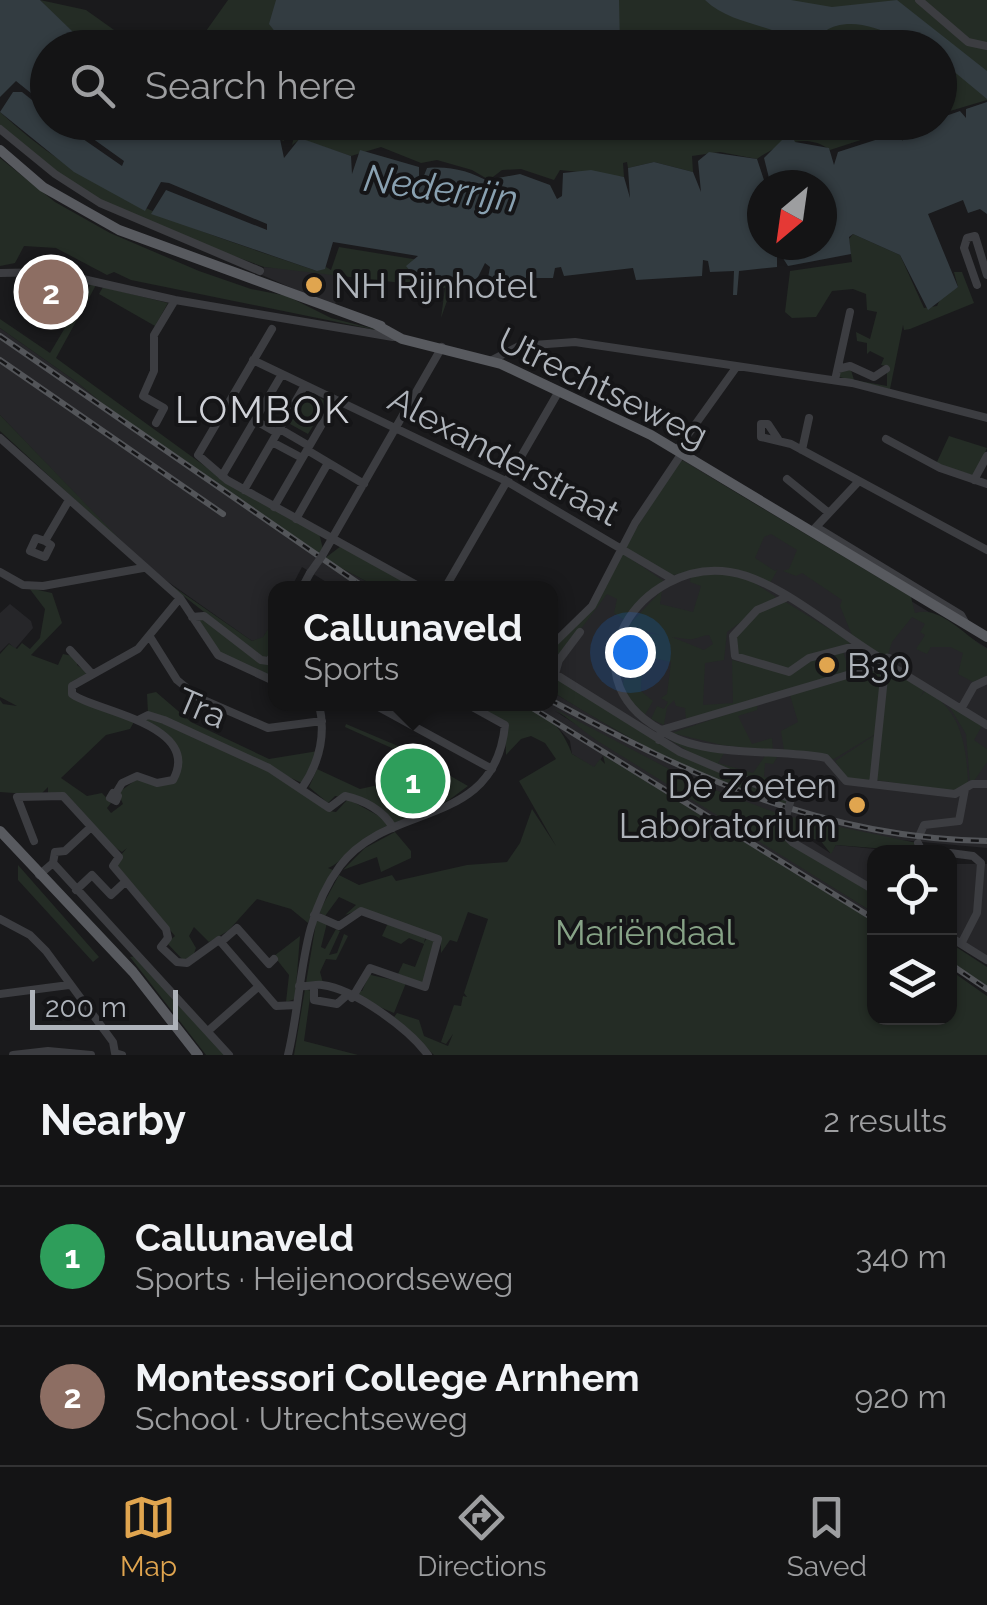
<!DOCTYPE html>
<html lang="en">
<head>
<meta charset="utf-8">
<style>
  body { margin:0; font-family:Raleway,sans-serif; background:#1d1d1e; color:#f1f3f6 }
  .controls { position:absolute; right:30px; bottom:30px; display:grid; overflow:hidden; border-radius:20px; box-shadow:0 2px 8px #0004 }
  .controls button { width:90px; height:90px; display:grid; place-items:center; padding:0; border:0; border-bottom:2px solid #333334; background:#141415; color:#f1f3f6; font:50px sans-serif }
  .compass { position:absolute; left:747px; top:170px; width:90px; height:90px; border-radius:50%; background:#141415; box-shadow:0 2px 8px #0004; rotate:209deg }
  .scale { position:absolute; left:30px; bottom:25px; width:148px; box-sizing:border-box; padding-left:10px; border:5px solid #aeb3ba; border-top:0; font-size:28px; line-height:35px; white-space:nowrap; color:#aeb3ba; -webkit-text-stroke:8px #151517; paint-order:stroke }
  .you { position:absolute; left:630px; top:652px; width:35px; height:35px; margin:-25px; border:8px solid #fff; border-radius:50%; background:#1a73e8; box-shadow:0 0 0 15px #1a73e833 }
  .badge { display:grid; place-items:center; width:65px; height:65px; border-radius:50%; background:#e0a54f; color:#fff; font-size:32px; font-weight:700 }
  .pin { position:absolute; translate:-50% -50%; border:5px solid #fff; box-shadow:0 2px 10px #0006 }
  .popup { position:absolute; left:268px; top:581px; width:290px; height:130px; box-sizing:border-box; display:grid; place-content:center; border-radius:20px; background:#141415; filter:drop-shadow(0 2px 8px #0005); font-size:32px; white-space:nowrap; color:#9d9ea0 }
  .popup b { font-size:38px; color:#f1f3f6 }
  .popup::after { content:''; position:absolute; left:50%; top:100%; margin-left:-20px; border:20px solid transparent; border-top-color:#141415 }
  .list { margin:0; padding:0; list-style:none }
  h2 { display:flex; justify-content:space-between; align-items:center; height:130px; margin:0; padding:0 40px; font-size:42px }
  h2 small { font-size:32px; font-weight:400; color:#9d9ea0 }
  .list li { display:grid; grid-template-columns:65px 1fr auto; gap:30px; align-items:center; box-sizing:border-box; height:140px; padding:0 40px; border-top:2px solid #333334 }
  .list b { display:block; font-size:38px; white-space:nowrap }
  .list p { margin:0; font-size:32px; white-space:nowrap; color:#9d9ea0 }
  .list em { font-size:32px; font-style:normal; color:#9d9ea0 }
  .icon { flex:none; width:55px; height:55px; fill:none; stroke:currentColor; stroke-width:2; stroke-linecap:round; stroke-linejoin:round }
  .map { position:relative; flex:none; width:987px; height:1055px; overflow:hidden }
  .search { position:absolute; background:#141415; box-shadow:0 2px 8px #0004; left:30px; right:30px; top:30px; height:110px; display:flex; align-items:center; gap:25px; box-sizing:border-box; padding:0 35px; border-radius:55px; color:#9d9ea0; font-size:38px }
  .sheet { height:410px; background:#141415 }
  nav { display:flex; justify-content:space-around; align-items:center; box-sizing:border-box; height:140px; border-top:2px solid #333334; background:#141415; font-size:28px; color:#9d9ea0 }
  nav a { display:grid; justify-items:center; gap:5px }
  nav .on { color:#e0a54f }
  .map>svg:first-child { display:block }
</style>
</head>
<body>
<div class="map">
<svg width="987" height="1055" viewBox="0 0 987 1055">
  <rect width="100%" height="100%" fill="#1a1a1c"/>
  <path fill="#262629" d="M264 267 340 272 335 307 262 275Z
    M0 328 78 383 133 429 324 559 379 588H336L302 567 291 588H276L275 618 263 638 252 641 140 562 0 415Z
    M683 460 987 648V848L868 837 774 813 694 782 555 711 874 913V922L603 756 594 768 572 754 570 741 554 723 522 704H550L551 691 641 745 754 796 551 676V654L581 622Z
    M10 604 31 621 33 628 15 649 9 643 0 652V613Z
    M787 835H803L830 853 836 845 905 852H874V888Z
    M950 864H987V957L950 934Z"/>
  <path fill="#242c25" d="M40 0 86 10 138 47C85 47 76 39 40 0Z
    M228 0H987V100L940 114V48H194Z
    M0 112C95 201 197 230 317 271L326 267 331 270 339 247 419 260 416 278H455L441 318 445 288 264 267 217 250 138 219 81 190 0 127Z
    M227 122 913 123 830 150C807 132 778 144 757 159L720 152 692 156 693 172 654 162 628 168 627 162 623 163 624 177 560 170 554 180 521 169 502 170 489 180 472 170 437 160 421 163 381 147 351 156 300 139 292 145 294 137 285 136 284 141Z
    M0 158 55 202 110 233 199 271 251 289 287 296 331 318 386 332 131 280 114 272 107 275 56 248 24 246 15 263 0 266Z
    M853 234 900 255 924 308 937 306 942 295 958 287 954 272H962L974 303 910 329 904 330 903 325 890 389 839 377 841 370H851L854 380 887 386V366L881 365 884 358 870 351 867 354V343L857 341 856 332 870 339 877 312 867 310 866 294 853 289 832 291 816 317 792 318 785 312 790 271 852 262 849 239Z
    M91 284 96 285 56 358 224 480 319 533 323 549 319 556 133 429 78 383 0 328V319L50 353Z
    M103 287 168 303 155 326 99 294Z
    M307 392 328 402 308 434 290 424Z
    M0 415 133 553 0 431Z
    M949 436 987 448 975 476 936 464Z
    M680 459 911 597 915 613C940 605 964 635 987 649V676L973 682 958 674 963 653 950 647H931L927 654 916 649 925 635 920 632 925 624 912 617 892 642 888 654 881 656 854 640 840 606 842 600 802 573 796 576 783 571 789 569 797 550 771 534 764 537 755 558 775 571 778 569 769 585 725 569 672 575 624 548Z
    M341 546 417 588H379L324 559Z
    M621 552 665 582 626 621 614 613 617 599 607 594 551 669 550 650 593 607Z
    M724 573 750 580 776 597 727 632 724 660 705 663 703 705 733 703 732 660 789 674 805 661 843 652 850 672 686 719 685 708 676 706 674 700 667 707 664 725 651 719 657 706 664 709 668 702 661 698 667 694 671 662 649 657 642 663 641 691 653 701 643 718 622 689 624 679H634L632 662 639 646 634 640 628 646 621 642 626 632 667 635 704 650 713 644 709 635C704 635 699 638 693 639 686 641 632 629 628 626L662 590 660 604 693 612 701 586 690 582 691 576Z
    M158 576 252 641 263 637 275 618 273 655 263 658Z
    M29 588 52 593 62 623 31 655 58 665 63 654 77 657V665L88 673 71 682 69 693 135 720 130 729 106 735 61 778 87 796 102 793 111 803 107 808 111 813 123 804 118 793 137 779 153 785 177 776 173 748 142 720 148 717 273 771 329 811 336 812 348 799 388 821 387 827C362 837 341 864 328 868L333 870 308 923 291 909 257 899 228 931 209 942 194 927 189 936 196 948 193 956 183 960 167 943 175 936 114 863 127 848 122 852 113 846 64 793 48 794V787L40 795 0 792V700L3 704 17 706 0 697V654L9 644 17 649 22 643 30 649 40 638 45 609Z
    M784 601 849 641 850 647 816 654 792 670 737 654 736 635 758 611Z
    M201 618 259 662 275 657V678L219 652 198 623Z
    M880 668 883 670 877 733 834 759 784 750 781 731 798 722 790 695Z
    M891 669 925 689 920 697 926 690C961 711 966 743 968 782L955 792 876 780 888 671Z
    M550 673 679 754 787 796 788 807C702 780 626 738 551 691Z
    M156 692 191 722 269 759 318 751 302 783 148 713 147 694Z
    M476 704C526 704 554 707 572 754L594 767 600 759 605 764 603 755 874 922V1018H950V970L987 996V1055H434L394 1017 397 1013 419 1020 424 1036 448 1046 453 1034 446 1044 441 1042 454 1005 461 1006 463 996 467 997 464 993 488 919 468 912 457 942 450 940 441 953V941L361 909 345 915 356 905 339 897 325 916 319 912 339 875 359 885 392 875 396 881 467 865 507 862 520 843 532 809 556 846 519 781 556 759 545 743 531 736 521 739 506 755 505 722Z
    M758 704 757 710 738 716 752 744 772 738 773 751 722 745 672 733Z
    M949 706 983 724 974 740 987 749V762L974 781 970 782 966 734Z
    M555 709 694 782 785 816 790 844 874 892V913L596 740Z
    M346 724 398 746 468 786 449 800 396 824 367 801 335 796 328 803 309 787 317 769 360 789 378 785 396 750 345 727Z
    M875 735 870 780 847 779 835 761Z
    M667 738 725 752 718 763 753 773 765 756H778L773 764 765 763 764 777 797 783V795L702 760Z
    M787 816 917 843V850L924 852 836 845 831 854 820 840 787 835Z
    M395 832 411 851V858L381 872 377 857 343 870 365 848Z
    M18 865 99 957 93 962 18 880Z
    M317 917 327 923 321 947 325 949 336 929 340 931 329 955 337 953 344 934 348 936 336 960 326 959 320 972 323 983H306Z
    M388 923 426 935 424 943 428 936 437 942 423 983 398 974 403 963 415 967 424 944 409 938 401 944 382 936Z
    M300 936 295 999 286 1002 289 975 274 956Z
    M950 943 987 967V986L950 961Z
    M137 956 226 1055H206L130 957Z
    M371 971V975L406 983 394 1013 358 998V990L362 991Z
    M305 989 311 991 304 1041 358 1055H294Z"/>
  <path fill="#333c41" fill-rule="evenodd" d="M0 0H40L73 32 97 47 48 48 47 106 16 81 0 97Z
    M276 0H619L620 47H287L269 24Z
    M705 0H791L832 7 897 0 987 71V99L940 60V48C905 48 873 16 836 26 822 29 817 44 802 46 774 23 732 26 705 0Z
    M13 92H22L47 112 48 122 60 123 122 166 124 161 71 123H220L216 130 220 133 231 125 280 139 284 158 300 138 351 156 352 174 360 150 419 167V188L427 168C451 166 470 171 491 183L492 197 498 178 520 174 550 185 557 199 562 196 563 173 591 170 624 177 630 198 628 168 654 162 693 172 701 192 698 161 709 152 757 159 765 183 769 178 764 158 783 139 780 123H786L795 142 829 148 834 165 838 152 897 133 903 141 902 131 940 122V118L960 111 966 118V109L987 102V214L980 209 968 213 963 200 928 214 958 287 928 310 900 255 853 234 849 237 851 254 788 266 777 249V267L739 271 737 295H733L734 271 710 272 708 261 703 260 702 276 636 280 633 268 564 276 561 267 555 268 553 278H488L490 267 485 263 477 279 416 278 406 266 418 256 333 242 325 269 317 271 151 214 166 190 267 230V224L169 183 161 182 145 211 74 172 0 112ZM762 185H822V245H762Z"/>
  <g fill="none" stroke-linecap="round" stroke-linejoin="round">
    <path stroke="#3c3d41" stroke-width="8" d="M919 0 968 42 987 46
      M0 129 55 174 100 203 260 271
      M0 273 52 272 175 300 393 337
      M977 285 964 248 967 238 975 236 987 275
      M272 329 198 455 227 480 422 588
      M253 360 506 481 674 580
      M492 360 519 346 575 342 852 383 987 418
      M838 369 850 366 874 377 886 369
      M835 380 850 312
      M227 404 277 433
      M156 423 164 408 143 396 154 371V335L175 300
      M280 429 309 446
      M0 438 180 598 218 655 276 682
      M778 439 768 424H761V437L791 444 987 550
      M886 439 940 468 987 484
      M272 442 302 458
      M307 450 364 484
      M677 450 735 369
      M802 450 809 418
      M222 476 282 374
      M787 479 829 513
      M974 480 987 456
      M244 490 305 385
      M274 507 336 400
      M296 519 328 463
      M816 527 961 615 966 624
      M815 528 859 481
      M45 541 36 538 30 551 45 557 51 545 45 541 69 500
      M322 556 442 347
      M0 572 23 585 43 586 143 568
      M302 588 310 573
      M445 588 559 391
      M785 598 757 610 733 636 735 656 789 672 809 658 858 645
      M192 617 204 616 261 660 268 661 276 653
      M580 632 559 660 555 674 680 752 791 799
      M150 637 177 680 199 698 268 728 322 721
      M550 647 592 606 635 523 682 453
      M70 650 92 674
      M881.5 663a5.5 5.5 0 1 1 11 0a5.5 5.5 0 1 1-11 0Z
      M881 665 661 730C701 759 779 748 826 758L846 781 955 794 972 784H987
      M891 666 987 725
      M373 704 492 769
      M961 709 974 686 987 680
      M138 720 148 715 164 720 269 768 329 808 345 796C363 800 384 810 393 828
      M659 740 661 730C561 674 642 558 730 572 778 579 839 634 882 659
      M873 784 885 668
      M302 788C320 762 326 734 319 704
      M113 793 118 796 116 801 110 798Z
      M116 793 122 783 137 776 157 783 173 780C204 724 90 710 72 694V686L138 649 180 598
      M784 824 785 835 792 842 874 890
      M920 834 924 825 959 821 965 789
      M34 841 17 797 63 796 119 857 113 866 166 929 168 938 161 947 177 962 187 963 219 940 276 1006 297 1005
      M918 843 922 851 939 852
      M950 853 973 856 981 863 977 913 961 944
      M53 863 229 1055
      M39 875 53 863 55 852 65 851 91 827
      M76 890 92 875 111 895 125 882
      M314 915 339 926 361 911 438 939 425 987 370 968 352 998
      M0 919 30 935 46 951 113 1042 115 1053 122 1055
      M950 937 987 960
      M221 942 237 928 269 964 274 959
      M299 986C308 987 315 984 322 985 355 989 409 1029 428 1055
      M314 988V1000L337 1004 346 996
      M0 994 69 985
      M208 1031 258 987
      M13 1055 48 1051 91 1055
      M288 1055C304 989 298 923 340 866 388 801 495 830 505 725L467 704"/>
    <path stroke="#585a5f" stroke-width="10" d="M0 150 43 187 119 230 381 326
      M375 324 402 339 501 364 651 435 987 637
      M0 831 133 972 198 1055"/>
    <defs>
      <path id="rail" d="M0 336 365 588
        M0 360 223 514
        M550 700C694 777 820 838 987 841
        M526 704 874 919
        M950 964 987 989"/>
    </defs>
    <use href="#rail" stroke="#535559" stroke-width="6"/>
    <use href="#rail" stroke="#151517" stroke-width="2.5" stroke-dasharray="8" stroke-linecap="butt"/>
    <path stroke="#3c3d41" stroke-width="8" d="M310 573 322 556
      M784 824 791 799"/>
  </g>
  <g fill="#e0a54f" stroke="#151517" stroke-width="4">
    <circle cx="314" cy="285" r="10"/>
    <circle cx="827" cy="665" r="10"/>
    <circle cx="857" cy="805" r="10"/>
  </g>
  <g text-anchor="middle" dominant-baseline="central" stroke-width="8" stroke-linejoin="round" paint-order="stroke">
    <g font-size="35" fill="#aeb3ba" stroke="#151517" text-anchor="start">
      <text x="334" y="285">NH Rijnhotel</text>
      <text x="847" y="665">B30</text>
      <text x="837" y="785" text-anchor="end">De Zoeten<tspan x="837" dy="40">Laboratorium</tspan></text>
    </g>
    <g font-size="35" fill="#aeb3ba" stroke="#151517">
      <text transform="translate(603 387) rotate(26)">Utrechtseweg</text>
      <text transform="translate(504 456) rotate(28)">Alexanderstraat</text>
      <text transform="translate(202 708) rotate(23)">Tra</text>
    </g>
    <g font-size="35" fill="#87a387" stroke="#151517">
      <text x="645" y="932">Mariëndaal</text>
    </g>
    <g font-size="38" font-style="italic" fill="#89a1b1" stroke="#151517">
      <text transform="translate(441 188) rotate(8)">Nederrijn</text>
    </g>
    <g font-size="38" letter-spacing="2.5" fill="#cfd1d7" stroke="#151517">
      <text x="263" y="409">LOMBOK</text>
    </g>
  </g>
</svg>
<div class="controls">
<button><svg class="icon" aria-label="locate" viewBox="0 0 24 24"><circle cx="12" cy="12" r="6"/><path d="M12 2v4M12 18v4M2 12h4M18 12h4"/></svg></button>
<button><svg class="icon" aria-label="layers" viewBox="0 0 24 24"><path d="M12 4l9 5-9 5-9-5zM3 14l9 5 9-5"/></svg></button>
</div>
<svg class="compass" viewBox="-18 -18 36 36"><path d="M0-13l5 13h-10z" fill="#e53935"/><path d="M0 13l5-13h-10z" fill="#9d9ea0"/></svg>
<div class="scale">200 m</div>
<div class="you"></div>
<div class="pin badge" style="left:413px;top:781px;background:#2e9e5b">1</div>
<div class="popup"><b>Callunaveld</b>Sports</div>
<div class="pin badge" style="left:51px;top:292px;background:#8d6e63">2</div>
<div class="search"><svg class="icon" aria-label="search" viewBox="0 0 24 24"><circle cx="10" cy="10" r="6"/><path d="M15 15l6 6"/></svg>Search here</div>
</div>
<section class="sheet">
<h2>Nearby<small>2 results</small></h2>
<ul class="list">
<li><span class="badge" style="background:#2e9e5b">1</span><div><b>Callunaveld</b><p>Sports · Heijenoordseweg</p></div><em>340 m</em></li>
<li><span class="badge" style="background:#8d6e63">2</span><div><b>Montessori College Arnhem</b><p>School · Utrechtseweg</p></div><em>920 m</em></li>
</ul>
</section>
<nav>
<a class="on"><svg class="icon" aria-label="map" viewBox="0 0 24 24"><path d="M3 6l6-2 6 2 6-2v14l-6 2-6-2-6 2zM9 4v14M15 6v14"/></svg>Map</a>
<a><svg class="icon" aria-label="directions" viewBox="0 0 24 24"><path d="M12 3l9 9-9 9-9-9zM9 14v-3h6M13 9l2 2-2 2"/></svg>Directions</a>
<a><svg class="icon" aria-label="saved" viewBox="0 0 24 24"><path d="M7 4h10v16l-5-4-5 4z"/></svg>Saved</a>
</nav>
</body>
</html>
